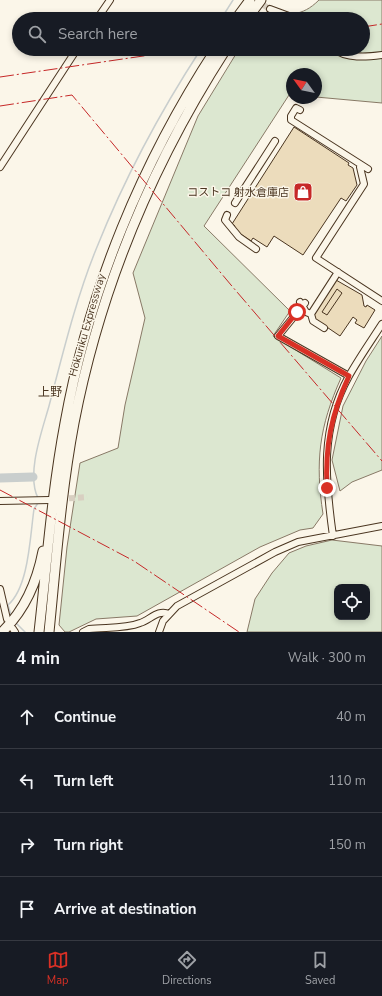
<!DOCTYPE html>
<html lang="en">
<head>
<meta charset="utf-8">
<style>
  body { margin:0; font-family:"Nunito Sans","Noto Sans JP",sans-serif; background:#20242c; color:#f1f3f6 }
  .controls { position:absolute; right:12px; bottom:12px; display:grid; overflow:hidden; border-radius:8px; box-shadow:0 2px 6px #0003 }
  .controls button { width:36px; height:36px; display:grid; place-items:center; padding:0; border:0; border-bottom:1px solid #363941; background:#171b24; color:#f1f3f6; font:20px sans-serif }
  .compass { position:absolute; left:286px; top:68px; width:36px; height:36px; border-radius:50%; background:#171b24; box-shadow:0 2px 6px #0003; rotate:303deg }
  .stop { position:absolute; width:12px; height:12px; margin:-9px; border:3px solid #d93025; border-radius:50%; background:#fff }
  .stop.end { background:#d93025; border-color:#fff; box-shadow:0 1px 4px #0008 }
  .list { margin:0; padding:0; list-style:none }
  h2 { display:flex; justify-content:space-between; align-items:center; height:52px; margin:0; padding:0 16px; font-size:17px }
  h2 small { font-size:13px; font-weight:400; color:#9ea1a6 }
  .list li { display:grid; grid-template-columns:26px 1fr auto; gap:12px; align-items:center; box-sizing:border-box; height:64px; padding:0 16px; border-top:1px solid #363941 }
  .list b { display:block; font-size:15px; white-space:nowrap }
  .list em { font-size:13px; font-style:normal; color:#9ea1a6 }
  .icon { flex:none; width:22px; height:22px; fill:none; stroke:currentColor; stroke-width:2; stroke-linecap:round; stroke-linejoin:round }
  .map { position:relative; flex:none; width:382px; height:632px; overflow:hidden }
  .search { position:absolute; background:#171b24; box-shadow:0 2px 6px #0003; left:12px; right:12px; top:12px; height:44px; display:flex; align-items:center; gap:10px; box-sizing:border-box; padding:0 14px; border-radius:22px; color:#9ea1a6; font-size:15px }
  .sheet { height:308px; background:#171b24 }
  nav { display:flex; justify-content:space-around; align-items:center; box-sizing:border-box; height:56px; border-top:1px solid #363941; background:#171b24; font-size:11px; color:#9ea1a6 }
  nav a { display:grid; justify-items:center; gap:2px }
  nav .on { color:#d93025 }
  .map>svg:first-child { display:block }
</style>
</head>
<body>
<div class="map">
<svg width="382" height="632" viewBox="0 0 382 632">
  <rect width="100%" height="100%" fill="#fbf6e9"/>
  <path fill="#dce7d0" stroke="#887966" fill-rule="evenodd" d="M319 0H382V103L316 97V74H292V95H289L204 226 290 311 273 336 341 378C319 427 315 462 323 514L313 528 300 530 260 547 137 616 96 619 69 632H65L59 625 67 547 80 463 118 448 125 405 145 318 133 273 198 116 239 49H363V19H268C290 12 301 18 319 0Z
    M382 336V470L352 482 340 491 332 460 343 406 366 361Z
    M332 540 382 546V632H247L255 599 272 573 289 553 306 546ZM337 587H367V617H337Z"/>
  <g fill="none" stroke-linecap="round" stroke-linejoin="round">
    <path stroke="#c9cecd" stroke-width="1.5" d="M221 19 233 0
      M38 498C26 474 42 431 49 406 63 353 76 298 97 247 125 177 160 112 201 49
      M11 615 8 605C29 587 30 536 34 509L38 503
      M15 622 25 632"/>
    <path stroke="#c9cecd" stroke-width="9" d="M0 478 33 477"/>
  </g>
  <path fill="#ecdcbc" stroke="#4a3520" d="M294 127 349 163 348 165 353 168 357 185 346 201 341 198 303 255 274 236 267 247 253 238 251 241 233 229 235 226 232 224Z
    M336 280 362 295 364 306 366 307 367 305 375 310 364 328 355 323 357 320 353 317 340 336 315 319 314 313Z
    M337 289 342 293 327 315 322 312Z"/>
  <g fill="none" stroke-linecap="round" stroke-linejoin="round">
    <path stroke="#d8cfc1" stroke-width="6" stroke-dasharray="6 3" stroke-linecap="butt" d="M255 0 270 9
      M60 499 87 497"/>
    <defs>
      <path id="minor" d="M270 9 297 19
        M97 19 110 0
        M334 49C346 59 367 57 382 55
        M300 110 296 108 291 116V120L368 169
        M361 165 360 167 364 184 316 258 382 301
        M0 167 77 49
        M235 203 275 141
        M227 215 225 220 239 237 256 249
        M300 302 306 312 311 314 338 272
        M305 303 278 336 349 376
        M311 314 313 321 324 328
        M0 501 50 500
        M333 536C325 479 320 428 349 376 359 358 371 341 382 324
        M0 589 7 619
        M13 629 15 632
        M83 632 89 629C105 627 125 629 140 623 150 620 158 609 169 614
        M159 632 163 621 177 606 275 552 298 542 382 526"/>
      <path id="highway" d="M236 19 250 0
        M247 19 261 0
        M2 632C25 610 37 582 43 551
        M39 632C47 562 52 492 65 423 89 290 142 162 216 49
        M49 632C56 562 61 492 74 423 100 288 152 164 226 49"/>
    </defs>
    <use href="#minor" stroke="#4a3520" stroke-width="8"/>
    <use href="#highway" stroke="#4a3520" stroke-width="11"/>
    <use href="#minor" stroke="#fbf6e9" stroke-width="6"/>
    <use href="#highway" stroke="#fbf6e9" stroke-width="9"/>
    <path stroke="#c62828" stroke-width="1" stroke-dasharray="14 3 2 3" stroke-linecap="butt" d="M363 27 382 24
      M0 77 191 49
      M0 106 72 95 231 285 382 461
      M0 490 134 561 239 632"/>
  </g>
  <g fill="none" stroke-linecap="round" stroke-linejoin="round">
    <path stroke="#d93025" stroke-width="5" d="M297 312 278 336 349 376C331 415 325 446 327 488"/>
  </g>
  <defs>
    <symbol id="shop-square" viewBox="-11 -11 22 22"><rect x="-9" y="-9" width="18" height="18" rx="4" fill="#c62828" stroke="#fbf6e9"/><path d="M-5-2.5h2.3a2.7 3.5 0 0 1 5.4 0H5L5.5 6h-11ZM-1.5-2.5h3a1.5 2.3 0 0 0-3 0Z" fill="#fff"/></symbol>
  </defs>
  <g fill-rule="evenodd">
    <use href="#shop-square" x="292" y="181" width="22" height="22"/>
  </g>
  <g text-anchor="middle" dominant-baseline="central" stroke-width="3" stroke-linejoin="round" paint-order="stroke">
    <g font-size="11" fill="#4a3520" stroke="#fbf6e9" text-anchor="end">
      <text x="289" y="192">コストコ 射水倉庫店</text>
    </g>
    <g font-size="11" fill="#4a3520" stroke="#fbf6e9">
      <text transform="translate(87 325) rotate(-74)">Hokuriku Expressway</text>
    </g>
    <g font-size="12" fill="#4a3520" stroke="#fbf6e9">
      <text x="50" y="392">上野</text>
    </g>
  </g>
</svg>
<div class="controls">
<button><svg class="icon" aria-label="locate" viewBox="0 0 24 24"><circle cx="12" cy="12" r="6"/><path d="M12 2v4M12 18v4M2 12h4M18 12h4"/></svg></button>
</div>
<svg class="compass" viewBox="-18 -18 36 36"><path d="M0-13l5 13h-10z" fill="#e53935"/><path d="M0 13l5-13h-10z" fill="#9ea1a6"/></svg>
<div class="stop" style="left:297px;top:312px"></div>
<div class="stop end" style="left:327px;top:488px"></div>
<div class="search"><svg class="icon" aria-label="search" viewBox="0 0 24 24"><circle cx="10" cy="10" r="6"/><path d="M15 15l6 6"/></svg>Search here</div>
</div>
<section class="sheet">
<h2>4 min<small>Walk · 300 m</small></h2>
<ul class="list">
<li><svg class="icon" aria-label="ahead" viewBox="0 0 24 24"><path d="M12 20V5M6 11l6-6 6 6"/></svg><div><b>Continue</b></div><em>40 m</em></li>
<li><svg class="icon" aria-label="left" viewBox="0 0 24 24"><path d="M17 20v-9H6M10 6l-5 5 5 5"/></svg><div><b>Turn left</b></div><em>110 m</em></li>
<li><svg class="icon" aria-label="right" viewBox="0 0 24 24"><path d="M7 20v-9h11M14 6l5 5-5 5"/></svg><div><b>Turn right</b></div><em>150 m</em></li>
<li><svg class="icon" aria-label="arrive" viewBox="0 0 24 24"><path d="M6 21V4h12l-3 4 3 4H6"/></svg><div><b>Arrive at destination</b></div></li>
</ul>
</section>
<nav>
<a class="on"><svg class="icon" aria-label="map" viewBox="0 0 24 24"><path d="M3 6l6-2 6 2 6-2v14l-6 2-6-2-6 2zM9 4v14M15 6v14"/></svg>Map</a>
<a><svg class="icon" aria-label="directions" viewBox="0 0 24 24"><path d="M12 3l9 9-9 9-9-9zM9 14v-3h6M13 9l2 2-2 2"/></svg>Directions</a>
<a><svg class="icon" aria-label="saved" viewBox="0 0 24 24"><path d="M7 4h10v16l-5-4-5 4z"/></svg>Saved</a>
</nav>
</body>
</html>
